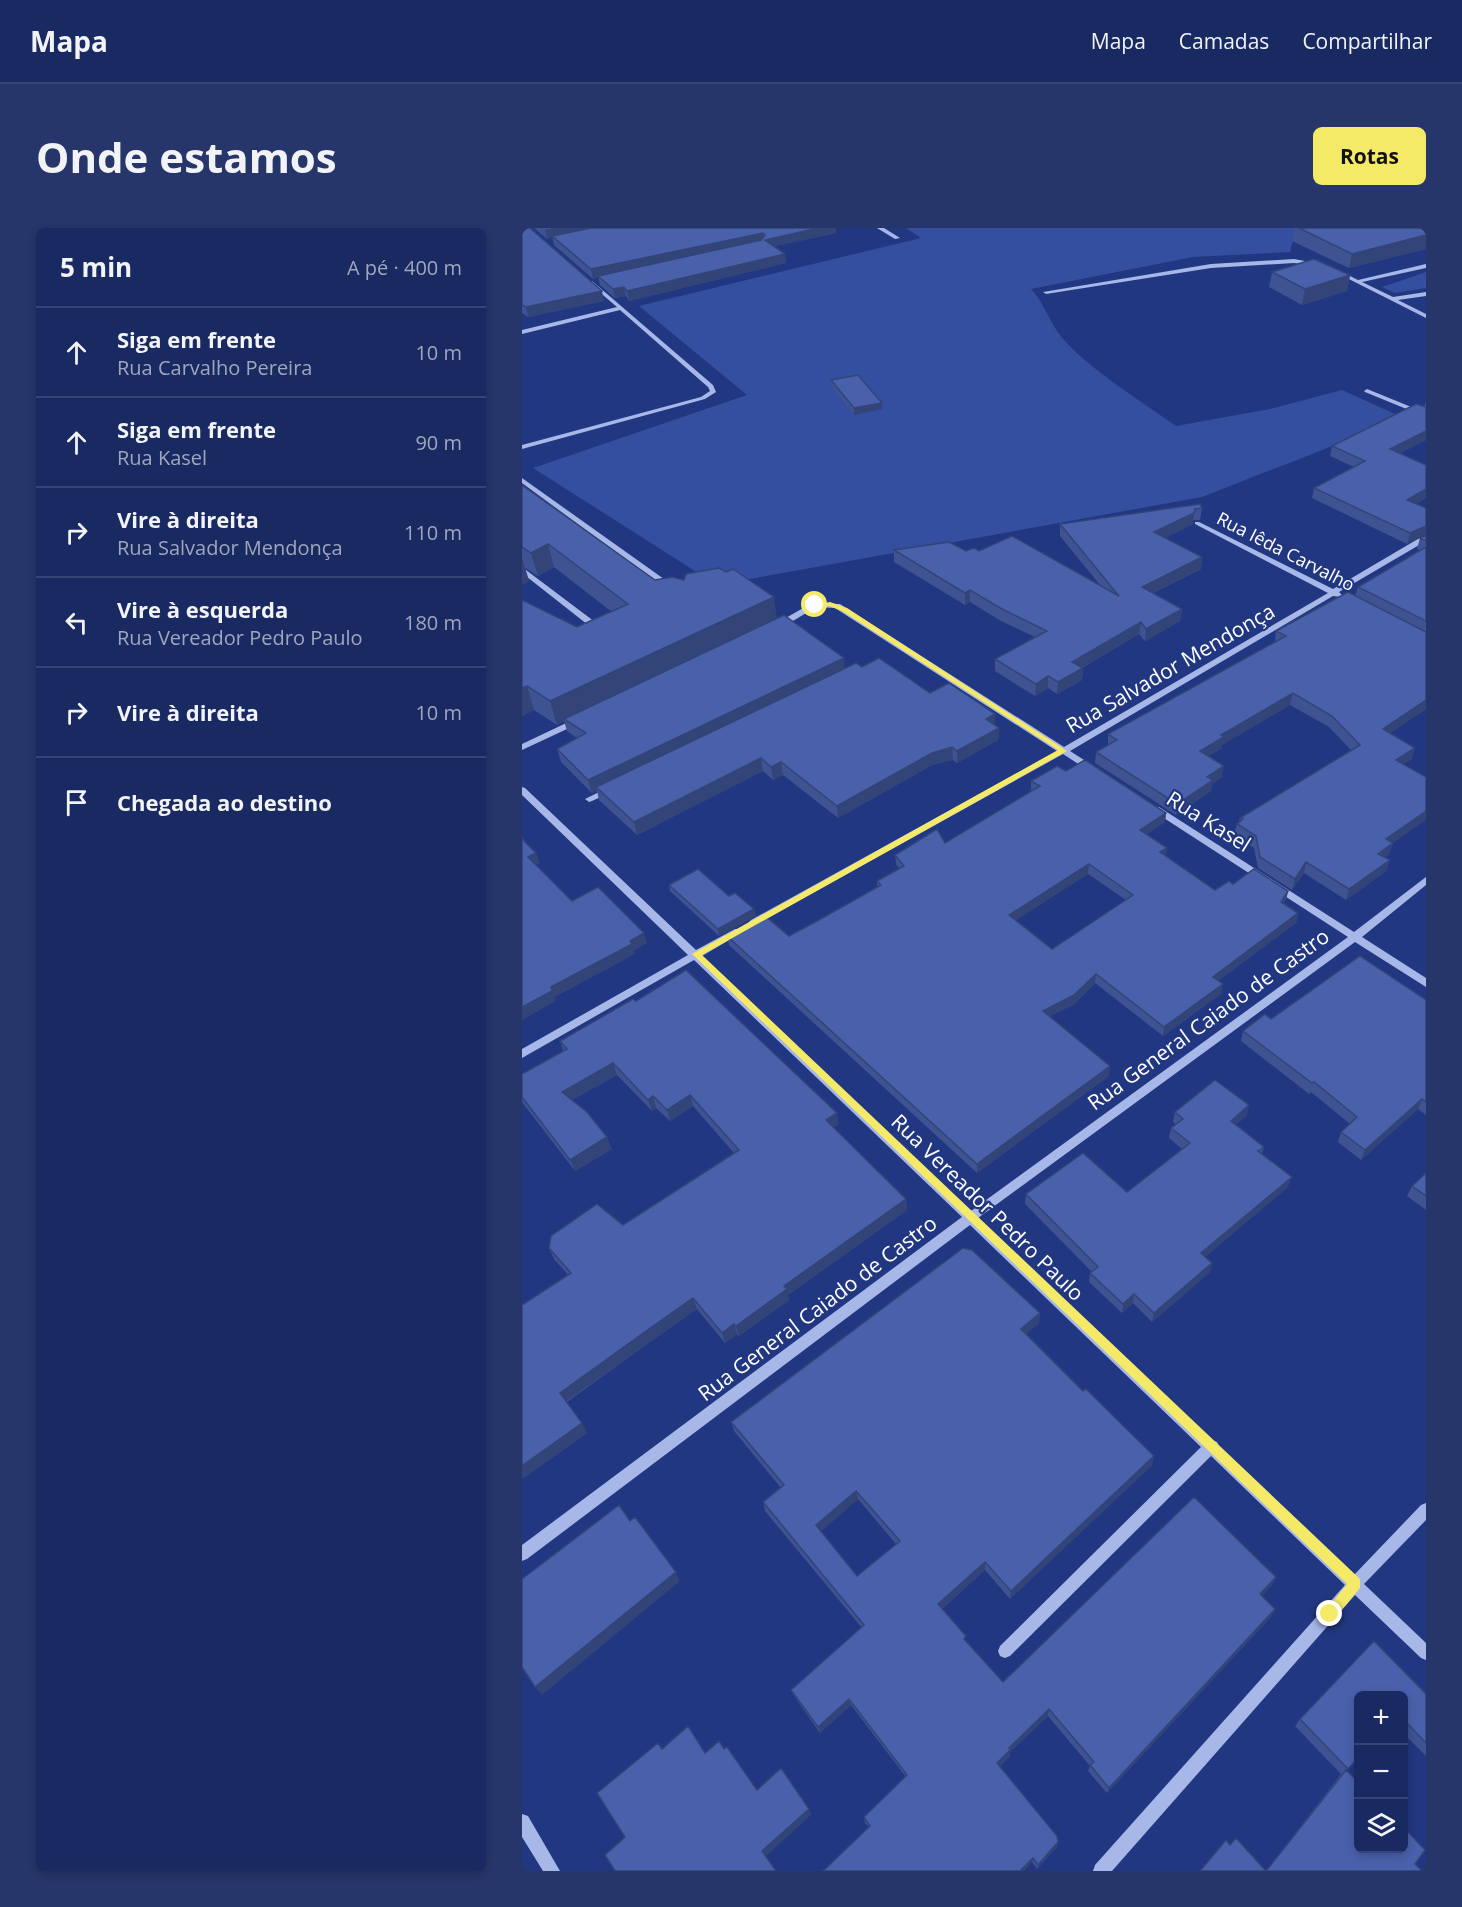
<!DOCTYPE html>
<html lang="pt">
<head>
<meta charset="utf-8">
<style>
  body { margin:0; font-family:"Open Sans",sans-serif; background:#26356a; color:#f1f3f6 }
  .controls { position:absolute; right:18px; bottom:18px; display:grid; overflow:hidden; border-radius:9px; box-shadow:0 3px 9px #0003 }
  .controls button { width:54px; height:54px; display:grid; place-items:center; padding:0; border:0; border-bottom:2px solid #374576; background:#192961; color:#f1f3f6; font:30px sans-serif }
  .stop { position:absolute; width:18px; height:18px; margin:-14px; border:4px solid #f5e968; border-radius:50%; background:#fff }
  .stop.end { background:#f5e968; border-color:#fff; box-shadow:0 2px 6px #0008 }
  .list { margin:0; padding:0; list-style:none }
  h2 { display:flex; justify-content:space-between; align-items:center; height:78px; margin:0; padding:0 24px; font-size:26px }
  h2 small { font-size:20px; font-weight:400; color:#9fa6bd }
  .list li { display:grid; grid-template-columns:39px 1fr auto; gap:18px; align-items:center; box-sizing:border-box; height:90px; padding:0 24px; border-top:2px solid #374576 }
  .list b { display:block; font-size:22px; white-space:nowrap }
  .list p { margin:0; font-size:20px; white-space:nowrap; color:#9fa6bd }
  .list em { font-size:20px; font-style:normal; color:#9fa6bd }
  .icon { flex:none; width:33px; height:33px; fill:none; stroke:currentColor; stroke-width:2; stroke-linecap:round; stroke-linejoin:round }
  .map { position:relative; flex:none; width:904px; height:1643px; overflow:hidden; border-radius:9px }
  header { display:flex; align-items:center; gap:36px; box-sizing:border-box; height:84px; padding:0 30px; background:#192961; border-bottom:2px solid #374576 }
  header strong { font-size:28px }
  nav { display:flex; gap:33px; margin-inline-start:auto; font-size:21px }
  .intro { display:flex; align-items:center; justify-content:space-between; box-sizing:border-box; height:144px; padding:0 36px }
  h1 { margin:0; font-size:42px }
  .button { padding:15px 27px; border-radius:9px; background:#f5e968; color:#111; font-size:21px; font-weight:700 }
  main { display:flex; gap:36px; padding:0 36px }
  aside { flex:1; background:#192961; border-radius:9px; box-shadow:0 3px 9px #0003 }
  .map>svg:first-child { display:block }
</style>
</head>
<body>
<header>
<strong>Mapa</strong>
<nav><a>Mapa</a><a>Camadas</a><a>Compartilhar</a></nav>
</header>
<div class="intro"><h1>Onde estamos</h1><a class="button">Rotas</a></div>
<main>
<aside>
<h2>5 min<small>A pé · 400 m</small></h2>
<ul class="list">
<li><svg class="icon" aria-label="ahead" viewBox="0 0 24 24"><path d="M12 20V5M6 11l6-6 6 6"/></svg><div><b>Siga em frente</b><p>Rua Carvalho Pereira</p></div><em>10 m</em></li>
<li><svg class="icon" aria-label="ahead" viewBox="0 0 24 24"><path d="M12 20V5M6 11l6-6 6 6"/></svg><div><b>Siga em frente</b><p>Rua Kasel</p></div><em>90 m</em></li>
<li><svg class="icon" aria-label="right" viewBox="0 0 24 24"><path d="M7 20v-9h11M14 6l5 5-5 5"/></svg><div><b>Vire à direita</b><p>Rua Salvador Mendonça</p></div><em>110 m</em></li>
<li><svg class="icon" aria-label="left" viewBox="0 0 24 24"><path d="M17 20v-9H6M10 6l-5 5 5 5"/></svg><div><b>Vire à esquerda</b><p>Rua Vereador Pedro Paulo</p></div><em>180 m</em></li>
<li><svg class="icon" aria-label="right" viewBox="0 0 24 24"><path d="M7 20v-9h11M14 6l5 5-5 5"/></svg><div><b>Vire à direita</b></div><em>10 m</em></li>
<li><svg class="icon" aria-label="arrive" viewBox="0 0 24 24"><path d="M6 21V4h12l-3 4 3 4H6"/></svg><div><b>Chegada ao destino</b></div></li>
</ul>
</aside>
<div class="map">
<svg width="904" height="1643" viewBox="0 0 904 1643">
  <rect width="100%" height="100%" fill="#213781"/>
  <path fill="#344f9f" d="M384 0H790L772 8 768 24 671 29 509 61C522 75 525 88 535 103 558 136 621 174 654 198L748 181 820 162 882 190 680 269 195 357 11 240 225 167 117 78 399 10Z
    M904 44V60L873 65 860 59Z"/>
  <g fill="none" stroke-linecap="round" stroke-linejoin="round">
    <path fill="#a7b7e8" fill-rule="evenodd" d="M355 0H362L378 10 373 11Z
      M772 31 799 36 796 38 772 35 689 40 524 66 521 64 689 36Z
      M904 36V40L840 54 871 69 904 64V68L876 72 904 86V90L813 44 818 43 836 52Z
      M70 53 191 157 194 164 183 171 0 221V217L179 169 188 163 186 159 98 82 0 106V102L95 79 68 56Z
      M845 161 904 185V189L843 164 842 163Z
      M0 250 149 356V360H143L0 255Z
      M673 294H677L811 361 901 308H904V313L817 364 820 367 819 369 811 368 548 523 573 539V543H567L541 526 235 696H229L227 694 229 692 535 523 313 380 294 379 261 399H255V395L290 375 318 376 542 519 806 365 673 296Z
      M0 339 81 400V404H75L0 345Z
      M57 489 61 492 60 494 0 522V516Z
      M89 558 93 561 92 563 70 573 67 574 63 571Z
      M0 559 3 560 174 722 213 701H219L221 703 219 705 180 728 449 983 826 709 631 583V579H637L832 704 904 649V657L840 709 904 750V759L833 714 456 990 690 1212 695 1214 697 1218 832 1347 899 1277 904 1275V1292L842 1356 904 1415V1432L899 1430 833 1367 590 1643H571L573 1637 823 1357 689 1228 488 1428 483 1430 478 1428 476 1423 478 1418 679 1219 448 997 5 1331 0 1333V1317L440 989 172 732 0 830V821L166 727 0 567Z
      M0 1586 6 1588 38 1643H21L0 1609Z"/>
  </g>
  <path fill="#3f5393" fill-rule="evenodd" d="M0 0 82 73 6 89 0 85Z
    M12 0H314V5L253 18 263 26 264 35 107 73 104 68 93 70 78 57 76 49 71 51 32 17 30 9 25 11Z
    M773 0H904V21L827 40 770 13Z
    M750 44 828 47 825 63 780 77 747 59Z
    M309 152 360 175V181L332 187 310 158Z
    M904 173V212L878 225 904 237V270L894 276 904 280V481L868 505 890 531 881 536 871 615 867 626 863 629 868 632 864 643 824 672 782 645 770 662 736 640 732 620 712 607 715 596 717 594 718 590 829 522 807 499 768 477 700 517V520L686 528 700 549 690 556 689 563 654 587 573 535 574 524 586 517V506L753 414 754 403 833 368 836 359 898 322 895 321 898 310 885 316 790 270 792 260 832 239 808 228 810 218 902 179Z
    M0 257 133 352 255 390 323 441 340 439 408 465 473 497 477 500 476 512 435 535 431 532 410 537 316 590 261 547 251 552 241 543 115 607 77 572 75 563 70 565 39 534 35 521 55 510 45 503 42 493 35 497 12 482 0 488V372L55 399 90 384 32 339 16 348 3 340 7 353 0 357Z
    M678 276 680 280 678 292H671V296L643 310 680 329 679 341 631 365 660 381 658 393 623 413 617 406 560 440H561L560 452 535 466 526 460 513 468 473 443V431L513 409 479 393 448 374 443 377 372 334V322L427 314 444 323 452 320 457 323 490 308 578 357 538 308V296Z
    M544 543 644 585 643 594 625 606 644 628 693 662 711 656 766 663 764 672 761 675 776 685 774 695 696 753 699 766 641 808 573 755 551 777 528 788 587 848 455 945 207 717 205 708H267L295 693 355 659V653L377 640 374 636 373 627 423 615 510 563H509V553ZM566 646 604 672 530 721 493 692Z
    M147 657 207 668 232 681 234 688 197 708 148 663Z
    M904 772V887L896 881 839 932 816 914 819 904 828 896 789 864 787 866 719 813 721 803 749 791Z
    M114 773 315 885 316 896 311 900 384 971 385 982 266 1067 267 1072 217 1108 215 1106 203 1115 175 1081 128 1114 45 1174 65 1205 0 1251 46 1047 32 1031 27 1020 101 997 212 925 171 878 148 893 134 880 130 883 95 847 50 872 90 921 53 943 0 874V846L41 823 38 813Z
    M653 884 725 887 714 896 742 919 740 926 766 959 683 1029 688 1044 630 1094 611 1075 600 1085 567 1054 568 1045 570 1044 503 976 504 966 605 964 660 921 647 910 649 900 654 897 651 894Z
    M904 945V982L885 968 890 958Z
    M518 1085 517 1095 504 1106 630 1237 488 1371 463 1342 420 1381 444 1413 481 1454 750 1357 740 1368 749 1389 585 1565 566 1543 568 1538 526 1488 488 1524V1528L477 1539 536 1614 535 1619 515 1641 510 1634 347 1599 343 1595 342 1589 384 1549 329 1477 298 1505 272 1468 269 1462 340 1400 243 1283 241 1274 259 1260 212 1203 209 1194ZM336 1271 374 1316 335 1348 299 1303Z
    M852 1413 904 1465V1528L882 1506V1467H837V1529L824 1542 837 1555V1620H882V1600L903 1622 893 1636 900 1643H678L704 1612 708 1617 714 1610 744 1643 819 1546 773 1498 778 1491Z"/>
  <path fill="#334478" d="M32 0H78L25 11 23 2Z
    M296 0H314V5L244 20 243 12Z
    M241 5 242 14 71 51 69 41Z
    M904 7V21L827 40 830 26Z
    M263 26 264 35 107 73 105 63Z
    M828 47 825 63 780 77 783 61Z
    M102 59 104 68 93 70 91 61Z
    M80 63 82 73 6 89 4 79Z
    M360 175V181L332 187V180Z
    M904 203V212L866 231 868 221Z
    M904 261V270L882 282 885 272Z
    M672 285 671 296 631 316 632 304Z
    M904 298V307L885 316 888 305Z
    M26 316 32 339 16 348 9 325Z
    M680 329 679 341 619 371 620 359Z
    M0 330 7 353 0 357Z
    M448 362V374L443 377V365Z
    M252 369 255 392 42 491V493L35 497 28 473Z
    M660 381 658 393 623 413 624 401Z
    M619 394 617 406 549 446 550 434Z
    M322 430 323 443 74 559 75 563 70 565 66 552Z
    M561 440 560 452 535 466 536 454Z
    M526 448V460L513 468 514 456Z
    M5 458 12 482 0 488V460Z
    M771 465 768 477 700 517V520L677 534 678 523 699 507Z
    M904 472V481L858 512 861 501Z
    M473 486V498L464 491Z
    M477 500 476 512 435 535V523Z
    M430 519 431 532 410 537 316 590 315 578 410 525Z
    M893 520 890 531 871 543 874 532Z
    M239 530 241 543 115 607 112 594Z
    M259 534 261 547 251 552 249 539Z
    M702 538 700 549 690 556 689 563 654 587 655 576 685 549Z
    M904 583V592L861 622 864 611Z
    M644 585 643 594 617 612 618 602Z
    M871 615 867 626 853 637 856 626Z
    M645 620 644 629 638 624Z
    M14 625 18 635 10 639 6 629Z
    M868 632 864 643 824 672 827 661Z
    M784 634 782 645 770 662 773 651Z
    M567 636 566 646 487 697V687Z
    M766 663 764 672 756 683 759 674Z
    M232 681 234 688 197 708 196 701Z
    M776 685 774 695 689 758 691 749Z
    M122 705 125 715 112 723 113 726 33 769 34 773 0 792V779L29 759Z
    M574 746 573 755 551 777 520 792 521 783Z
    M701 756 699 766 641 808 642 799Z
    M91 835 95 847 44 875 40 864Z
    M588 838 587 848 455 945V936Z
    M168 867 171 878 148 893 145 882Z
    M131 868 134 880 130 883 126 872Z
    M900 871 896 881 839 932 843 922Z
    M727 877 725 887 706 903 709 893Z
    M315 885 316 896 305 904 304 892Z
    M85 909 90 921 53 943 48 932Z
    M770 949 766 959 676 1035 679 1025Z
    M384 971 385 982 266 1067 267 1072 217 1108 214 1098 262 1058Z
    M690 1035 688 1044 630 1094 632 1085Z
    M612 1066 611 1075 600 1085 601 1076Z
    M171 1070 175 1081 43 1174 38 1165Z
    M518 1085 517 1095 498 1111 499 1101Z
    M212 1096 215 1106 203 1115 200 1105Z
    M60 1195 65 1205 0 1251V1238Z
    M632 1228 630 1237 488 1371 489 1363Z
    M334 1263 336 1271 296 1306 294 1297Z
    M463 1334V1342L416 1384V1376Z
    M154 1344 158 1353 20 1467 13 1459Z
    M754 1349 750 1357 734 1374 738 1366Z
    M753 1381 749 1389 585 1565 587 1560Z
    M327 1471 329 1477 298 1505 296 1499Z
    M527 1481 526 1488 488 1524V1528L474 1541 475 1535 487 1520Z
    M287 1581 290 1586 244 1628 240 1623Z
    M536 1614 535 1619 515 1641 516 1637Z
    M511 1630 510 1634 502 1643H498Z"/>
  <path fill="#4961ab" stroke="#334478" stroke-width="1.5" fill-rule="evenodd" d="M0 0H8L80 63 4 79 0 77Z
    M69 0H296L243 12 263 26 105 63 102 59 91 61 76 48 239 12 243 7 241 5 69 41 30 8Z
    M777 0H904V7L830 26Z
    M792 31 828 47 783 61 750 44Z
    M336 147 360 175 332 180 309 152Z
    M894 176 904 179V203L868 221 904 237V261L885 272 904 280V298L888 305 792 260 843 233 810 218Z
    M0 257 133 352 150 349 162 352 164 346 197 340 204 344 211 341 252 369 28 473 5 458 0 460V372L55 399 106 376 26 316 9 325 0 319Z
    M678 276 680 280 673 281 672 285 632 304 680 329 620 359 660 381 624 401 619 394 550 434 561 440 536 454 526 448 514 456 473 431 525 403 480 381 448 362 443 365 372 322 427 314 444 323 452 320 457 323 490 308 597 368 538 296Z
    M904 307V313L898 310Z
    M904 319V393L836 359Z
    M826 364 904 404V472L861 501 893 520 874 532 904 549V583L864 611 871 615 856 626 868 632 827 661 784 634 773 651 738 629 734 608 715 596 721 591 718 590 838 517 810 488 771 465 699 507 702 509 678 523 702 538 685 549 691 552 655 576 574 524 595 512 586 506 764 408 754 403Z
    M262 387 322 430 66 552 35 521 64 505 42 491Z
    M357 430 408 465 427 455 473 486 464 491 477 500 435 523 430 519 410 525 315 578 259 534 249 539 239 530 112 594 74 559 334 435 340 439Z
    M563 532 644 585 618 602 645 620 638 624 693 662 707 653 711 656 732 641 766 663 759 674 776 685 691 749 701 756 642 799 574 746 552 767 521 783 588 838 455 936 205 708 242 687 267 708 295 693 359 657 355 653 382 638 373 627 415 601 423 615 518 558 509 553 535 538 544 543ZM567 636 611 667 530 721 487 687Z
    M0 609 3 614 14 625 6 629 50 673 76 659 122 705 108 713 110 716 29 759 30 763 0 779Z
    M176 641 207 668 213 665 232 681 196 701 147 657Z
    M838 728 904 772V874L900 871 843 922 819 904 835 889 792 854 790 855 721 803 743 786 749 791Z
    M164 742 315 885 304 892 384 971 262 1058 265 1061 214 1098 212 1096 200 1105 171 1070 124 1103 38 1165 60 1195 0 1238V1077L49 1045 27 1020 29 1008 75 976 101 997 217 922 168 867 145 882 131 868 126 872 91 835 40 864 65 884 85 909 48 932 0 869V846L45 821 38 813 111 771 114 773Z
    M693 852 727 877 709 893 742 919 736 923 770 949 679 1025 690 1035 632 1085 612 1066 601 1076 568 1045 576 1039 504 966 561 925 605 964 668 915 649 900 661 891 653 884Z
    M904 945V968L890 958Z
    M441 1020 450 1022 518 1085 499 1101 561 1163 564 1161 632 1228 489 1363 463 1334 416 1376 444 1408 442 1411 481 1454 672 1269 754 1349 738 1366 753 1381 587 1560 568 1537 572 1534 527 1481 487 1520 488 1522 475 1535 535 1608 536 1614 516 1637 511 1630 498 1643H301L348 1598 342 1589 385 1547 327 1471 296 1499 269 1462 342 1397 241 1274 262 1257 209 1194ZM334 1263 378 1313 335 1348 294 1297Z
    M97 1277 108 1293 113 1289 154 1344 13 1459 0 1439V1351Z
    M852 1413 904 1466V1515L882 1492V1467H837V1529L826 1541 778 1491Z
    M166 1498 183 1525 197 1513 202 1521 205 1519 235 1562 259 1540 287 1581 240 1623 254 1643H93L83 1627 103 1609 75 1565 136 1515 140 1521Z
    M824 1542 837 1555V1620H882V1600L903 1622 893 1636 900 1643H744Z
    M714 1610 744 1643H678L704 1612 708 1617Z"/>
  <path fill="#f5e968" d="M308 374 325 380 545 523 180 727 838 1351V1360L812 1391 808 1392 801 1386 825 1356 170 726 536 522 320 383 307 378 290 377Z"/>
  <g text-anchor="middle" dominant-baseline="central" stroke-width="4.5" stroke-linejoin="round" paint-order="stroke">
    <g font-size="18" fill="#fff" stroke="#213781">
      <text transform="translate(764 323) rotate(27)">Rua Iêda Carvalho</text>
    </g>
    <g font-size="21" fill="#fff" stroke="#213781">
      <text transform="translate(648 440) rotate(-30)">Rua Salvador Mendonça</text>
      <text transform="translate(687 593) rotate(32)">Rua Kasel</text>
      <text transform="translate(686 791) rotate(-36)">Rua General Caiado de Castro</text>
      <text transform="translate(466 979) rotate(44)">Rua Vereador Pedro Paulo</text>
      <text transform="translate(295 1080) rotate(-37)">Rua General Caiado de Castro</text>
    </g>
  </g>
</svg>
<div class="controls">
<button>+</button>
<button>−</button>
<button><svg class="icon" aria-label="layers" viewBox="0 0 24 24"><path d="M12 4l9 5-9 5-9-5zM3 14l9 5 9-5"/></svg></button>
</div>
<div class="stop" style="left:293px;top:377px"></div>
<div class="stop end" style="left:808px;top:1386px"></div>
</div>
</main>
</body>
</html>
